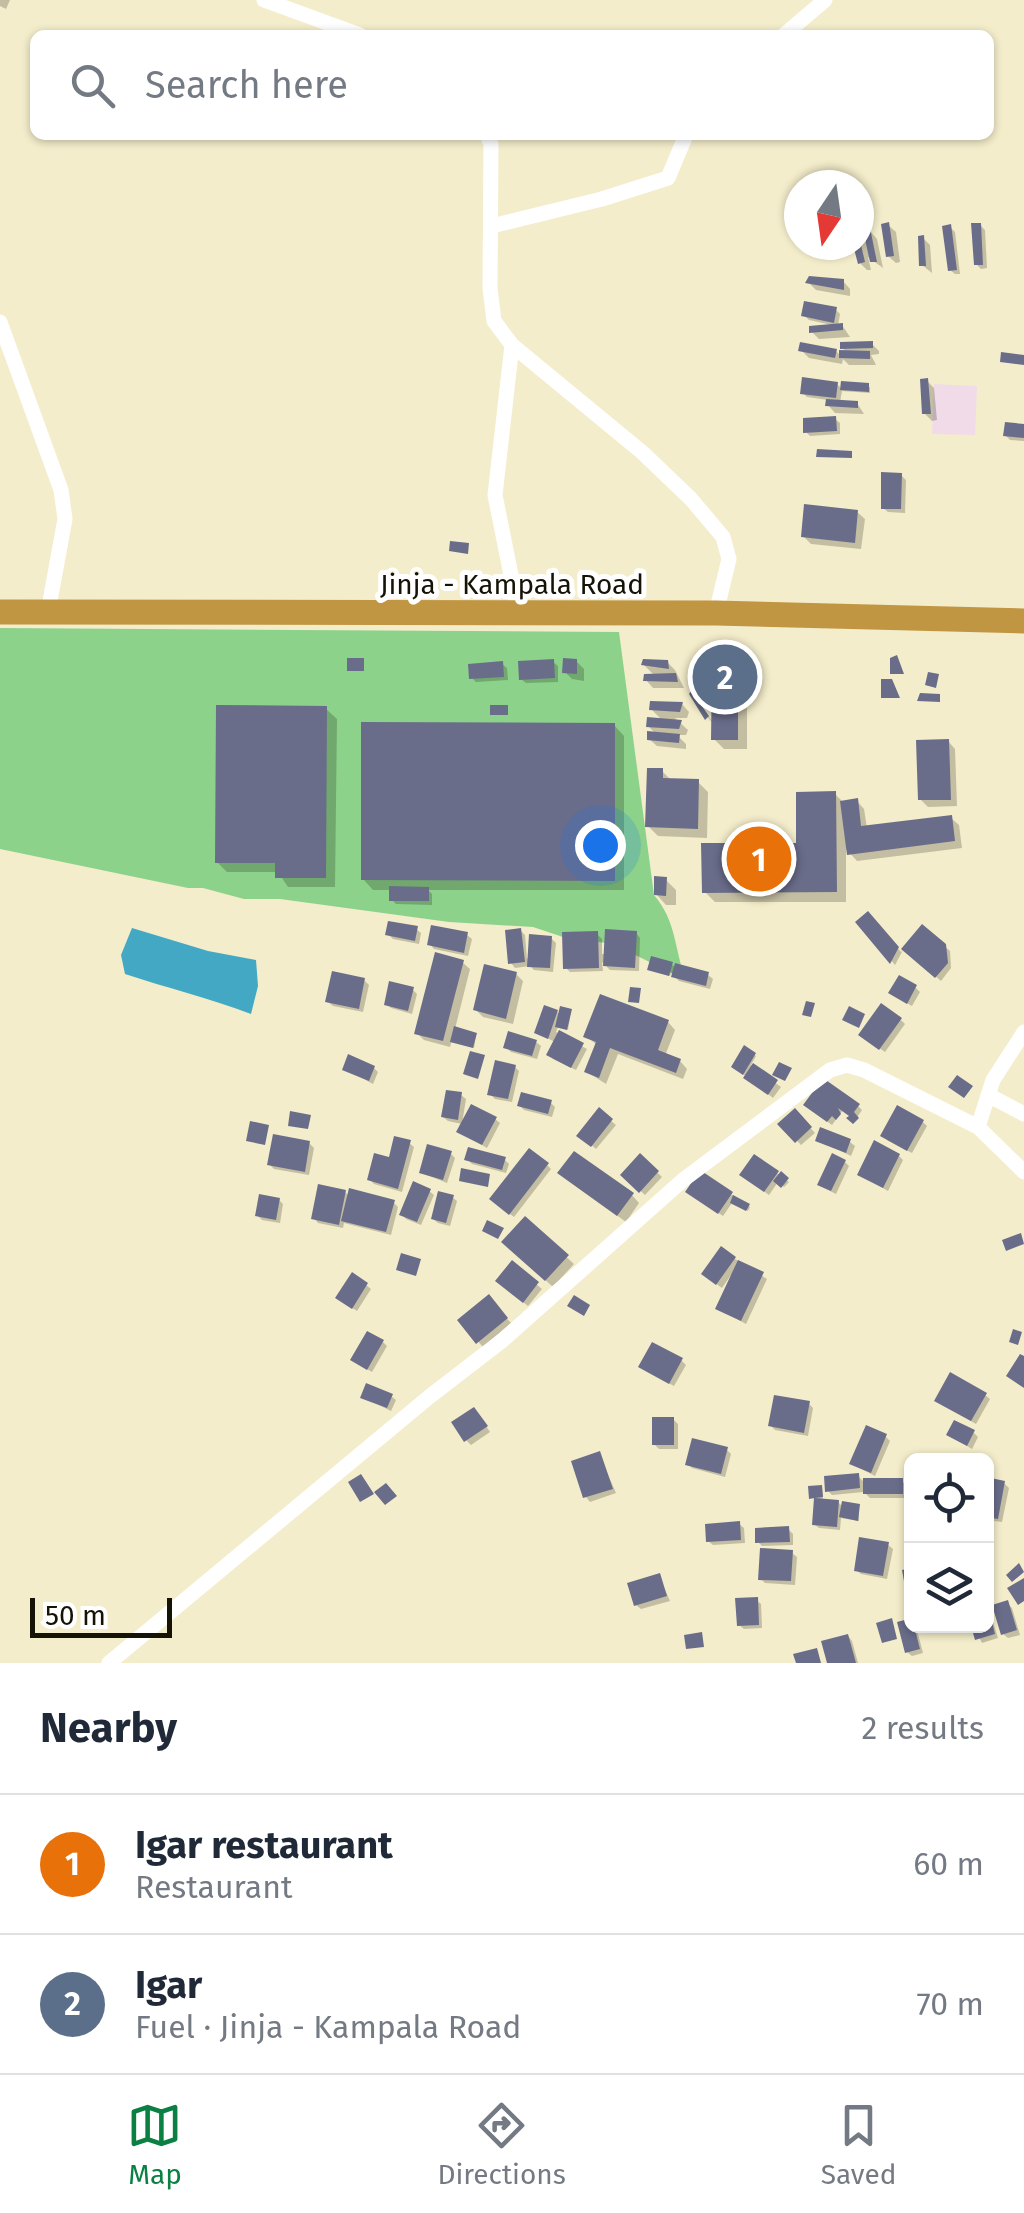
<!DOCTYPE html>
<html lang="en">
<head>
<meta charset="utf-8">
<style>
  body { margin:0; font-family:"Fira Sans",sans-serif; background:#f2f2f3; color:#1f2937 }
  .controls { position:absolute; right:30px; bottom:30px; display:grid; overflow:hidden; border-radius:15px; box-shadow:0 2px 8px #0004 }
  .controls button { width:90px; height:90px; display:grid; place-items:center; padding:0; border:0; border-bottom:2px solid #e0e1e3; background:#fff; color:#1f2937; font:50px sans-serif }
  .compass { position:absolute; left:784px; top:170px; width:90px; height:90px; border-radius:50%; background:#fff; box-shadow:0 2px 8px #0004; rotate:193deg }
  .scale { position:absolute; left:30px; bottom:25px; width:142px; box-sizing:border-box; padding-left:10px; border:5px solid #151206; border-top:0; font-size:28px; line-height:35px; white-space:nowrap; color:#151206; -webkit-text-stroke:8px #fff; paint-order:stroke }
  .you { position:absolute; left:600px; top:845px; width:35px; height:35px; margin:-25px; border:8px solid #fff; border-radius:50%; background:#1a73e8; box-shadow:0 0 0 15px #1a73e833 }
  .badge { display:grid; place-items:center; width:65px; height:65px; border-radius:50%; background:#0b8043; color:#fff; font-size:32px; font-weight:700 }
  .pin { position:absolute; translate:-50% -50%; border:5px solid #fff; box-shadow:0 2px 10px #0006 }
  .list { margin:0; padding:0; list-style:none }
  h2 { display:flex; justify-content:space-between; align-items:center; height:130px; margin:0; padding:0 40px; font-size:42px }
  h2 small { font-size:32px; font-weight:400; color:#747a83 }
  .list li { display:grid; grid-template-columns:65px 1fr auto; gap:30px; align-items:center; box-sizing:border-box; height:140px; padding:0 40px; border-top:2px solid #e0e1e3 }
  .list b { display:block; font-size:38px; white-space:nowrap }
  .list p { margin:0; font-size:32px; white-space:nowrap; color:#747a83 }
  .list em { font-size:32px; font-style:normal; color:#747a83 }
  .icon { flex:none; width:55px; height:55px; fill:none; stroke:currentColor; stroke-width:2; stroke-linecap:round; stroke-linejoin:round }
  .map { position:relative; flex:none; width:1024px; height:1663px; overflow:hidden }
  .search { position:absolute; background:#fff; box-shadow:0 2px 8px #0004; left:30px; right:30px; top:30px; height:110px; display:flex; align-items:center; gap:25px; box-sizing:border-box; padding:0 35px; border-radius:15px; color:#747a83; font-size:38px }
  .sheet { height:410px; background:#fff }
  nav { display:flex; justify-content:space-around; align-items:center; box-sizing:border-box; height:140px; border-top:2px solid #e0e1e3; background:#fff; font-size:28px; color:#747a83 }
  nav a { display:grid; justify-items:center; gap:5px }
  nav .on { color:#0b8043 }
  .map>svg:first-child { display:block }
</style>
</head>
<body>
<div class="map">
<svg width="1024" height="1663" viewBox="0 0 1024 1663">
  <rect width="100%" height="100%" fill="#f4edcb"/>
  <path fill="#f1dbe8" d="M934 384 977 386 975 435 932 434Z"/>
  <path fill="#8dd28a" d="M0 628 619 632 654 895C677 922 674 949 686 980L613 944 563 937 533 927 449 922 280 899H244L203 888H188L0 849Z"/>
  <path fill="#43a8c3" d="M132 928 208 951 256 960 258 986 251 1014C209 998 167 988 125 974L121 955Z"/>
  <path fill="#0003" d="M0 0H10L6 9 0 6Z
    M888 225 896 232 900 262 896 263 888 256Z
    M980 225 985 230 987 268 981 269 976 264Z
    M950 227 955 232 960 274H955L950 270Z
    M870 231 877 239 883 268 868 257 871 270H867L860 263 855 245H859V235L868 245Z
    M923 238 930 245 932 273 922 265Z
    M843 281 850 289V296L816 290 809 283Z
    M836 310 840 314 838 326 842 325 850 337 819 339 812 332 832 325 809 320 804 315Z
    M872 344 879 351V354L871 355 876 365H849L843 359 842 364 809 358 801 350 836 351 842 357 848 353 842 348Z
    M927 381 934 388 937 420 932 421 924 413Z
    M837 384 843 390 870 387V393L842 391 840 402 857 403 864 414 835 413 828 405V400L807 397 803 393Z
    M835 419 840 423V434L810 436 806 432Z
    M1024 426V441L1010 440 1006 436Z
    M901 475 906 480 905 513 888 512 883 508Z
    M857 512 865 519 861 549 811 544 803 536Z
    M576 661 584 669V681L572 679 565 672Z
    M553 662 558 666V682L526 683 521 679Z
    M667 662 675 670 684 688H653L646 680 655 676 644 665Z
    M502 664 507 668 508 680 476 682 472 678Z
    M737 672 747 682V749H724L714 739V725L698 704 714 723Z
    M682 704 689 712 687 718H675L688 730 686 735H677L686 744V749L657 746 649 739 657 735 648 726 663 721 652 710Z
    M326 709 337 719 335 887H288L278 872H227L217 862Z
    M614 725 624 736V890H428L432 894V905L396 904 392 900V890H373L363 879Z
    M948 741 955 749 957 806 928 807 920 799Z
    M662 771 672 781 698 782 708 792 707 838 658 836 648 826Z
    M835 794 844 803 857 801 864 809 867 828 951 818 959 825 962 848 857 861 846 849V902H715L705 892 799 845Z
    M666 880 676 890V905H666L656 894Z
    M868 914 901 952 903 950 895 965 859 922Z
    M922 927 950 951 951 968 941 981 904 949Z
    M416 929 421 933 419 944 393 939 388 934Z
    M520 930 525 935 527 959 551 938 556 943 553 972 534 970 530 966 515 968 511 963Z
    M636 933 640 938 639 971 610 970 602 962 603 971 570 972 566 968 597 934 602 939V954H606Z
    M467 935 472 939 468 956 434 949 430 944Z
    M462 962 470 969 455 1029 476 1035 474 1048 452 1040 450 1047 424 1040 417 1033Z
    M671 964 676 968 708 975 713 979 710 989 679 981 671 973 670 976 651 970Z
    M516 974 523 981 513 1024 483 1017 475 1009Z
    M364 980 369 985 363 1012 333 1006 328 1002Z
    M915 987 920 992 912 1006 896 997Z
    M413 990 417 994 412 1014 391 1008 386 1004Z
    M571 1011 568 1030 558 1027 556 1032 587 1049 576 1070 553 1059 549 1054 555 1042 537 1033 557 1012 561 1015Z
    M901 1020 905 1024 885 1052 866 1039Z
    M668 1022 675 1030 665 1056 680 1061 687 1069 683 1079 618 1054 606 1084 587 1072 597 1045 586 1036Z
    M536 1042 541 1046 537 1059 511 1052 506 1047Z
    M745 1049 756 1056 751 1065 781 1087 773 1098 734 1067Z
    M515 1067 519 1071 512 1102 495 1099 490 1094Z
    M374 1068 378 1072 373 1084 345 1069Z
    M461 1095 466 1099 462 1124 448 1121 443 1117Z
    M550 1102 555 1107 552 1117 524 1110 520 1106Z
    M858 1106 862 1110 856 1119 843 1110 832 1125 810 1109Z
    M599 1111 616 1125 596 1149 580 1135Z
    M495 1119 500 1123 487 1148 459 1132Z
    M802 1119 815 1133 801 1145 781 1124Z
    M923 1122 927 1126 912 1153 887 1140Z
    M818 1140 850 1142 855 1146 851 1156Z
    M309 1143 314 1148 309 1175 274 1169 269 1164Z
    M409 1143 414 1147 402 1192 374 1184 370 1180Z
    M450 1153 455 1158 447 1183 422 1173Z
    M640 1156 662 1177 645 1195 623 1175Z
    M899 1156 903 1160 888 1191 860 1175Z
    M467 1159H504L509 1164 506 1173 472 1164Z
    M845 1162 849 1166 836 1194 824 1188 820 1184Z
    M547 1165 551 1169 514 1217 497 1204Z
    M777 1173 789 1182 784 1187 778 1182 769 1195 747 1179Z
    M568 1180 632 1195 639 1203 626 1222Z
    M429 1191 434 1195 421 1225 406 1219 402 1214Z
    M345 1192 350 1197 393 1202 398 1207 391 1235 344 1223 343 1228 318 1223 314 1218Z
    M731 1194 750 1207 748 1211 732 1203 723 1216 693 1196Z
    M452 1197 457 1201 450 1226 438 1223 433 1219Z
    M279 1200 283 1204 280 1223 262 1220 258 1216Z
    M525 1219 574 1264 553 1287 511 1249Z
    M721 1250 767 1279 746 1324 718 1309 733 1276 731 1275 722 1288 708 1278Z
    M512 1264 542 1289 528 1306 502 1286Z
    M366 1285 371 1289 357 1311 343 1302Z
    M488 1298 511 1323 483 1347 460 1321Z
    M383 1342 387 1346 372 1372 358 1364Z
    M681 1360 686 1365 674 1386 646 1371Z
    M985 1395 990 1399 976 1424 942 1405Z
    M391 1396 396 1400 391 1411 363 1397Z
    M809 1404 813 1408 808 1436 775 1430 771 1426Z
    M478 1414 490 1432 471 1445 466 1440Z
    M673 1419 678 1424V1449H659L654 1444Z
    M973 1432 978 1437 972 1449 949 1435Z
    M885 1436 890 1441 875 1476 852 1464Z
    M727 1450 731 1454 725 1477 692 1468 688 1464Z
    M599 1454 616 1493 590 1502 586 1497Z
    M858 1476 863 1481H902L906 1485V1498H870L864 1492 832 1495 828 1491Z
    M986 1480 1004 1483 1009 1488 1002 1522 986 1520Z
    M822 1489 823 1501 838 1502 844 1508 859 1507V1521L841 1518 840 1530 819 1528 814 1524 817 1499 811 1498Z
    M739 1524 744 1528 745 1543 713 1545 708 1541Z
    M788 1529 793 1534V1545L762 1546 758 1542Z
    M888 1545 893 1549 887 1579 861 1574 856 1570Z
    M792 1553 797 1557 795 1585 765 1583 761 1579Z
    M659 1576 670 1601 641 1609 636 1605Z
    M756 1600 761 1604 762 1628 744 1629 739 1625Z
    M986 1600 998 1638 982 1643 974 1626H986Z
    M1007 1603 1012 1608 1020 1635 1008 1638 1003 1634Z
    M912 1626H916L923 1653 912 1656 907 1652Z
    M950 1626H967L968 1628 953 1632Z
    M848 1636 852 1641 858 1663H829Z"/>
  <path fill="#6a6d8a" d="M889 222 894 256 886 257 881 224Z
    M971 223H981L983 265H974Z
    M951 224 957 270 948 271 942 226Z
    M870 228 877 262H870L863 230Z
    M924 235 926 266H919L918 236Z
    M853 245H861L865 262 858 264Z
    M809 276 844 279V290L805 283Z
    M804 301 837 307 834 323 801 316Z
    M843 323V330L809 333V326Z
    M873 341V348L840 349V342Z
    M800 342 837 349 835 358 798 351Z
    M839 350 870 351V359L839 358Z
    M1001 352 1024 355V365L1000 362Z
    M802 377 838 382 836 398 800 394Z
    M928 378 931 414H922L920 379Z
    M841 381 869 383V392L840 390Z
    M826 399 858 401V408L825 406Z
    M836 416 837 431 803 433V418Z
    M1005 422 1024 424V438L1003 436Z
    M817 449 852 451V458L816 457Z
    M881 472 902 473 901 509H881Z
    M804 504 858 510 855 543 801 537Z
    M450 541 469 543 468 554 449 551Z
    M897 655 904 674H890V658Z
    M347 658H364V671H347Z
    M563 658 577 659V674L562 673Z
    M554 659 555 678 519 680 518 661Z
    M643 659 668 660 669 669 641 665Z
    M503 661 504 677 469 679 468 664Z
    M712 669H738V740H711Z
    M928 672 939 674 936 688 925 685Z
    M676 673 678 682 643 681 644 674Z
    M881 679H892L900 698H881Z
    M691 691 709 716 705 720 689 694Z
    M920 693 940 694V702L917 701Z
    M650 701 683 702 680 712 649 710Z
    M216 705 327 706 326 878H275V863H215Z
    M490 705H508V715H490Z
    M647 717 682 720 679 729 646 727Z
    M361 722 615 723V881L361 880Z
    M647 731 680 734 679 743 647 740Z
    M949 739 951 800H918L916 740Z
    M647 768H663V778L699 779 698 829 645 827Z
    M836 791 837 892 702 893 701 843H796V792Z
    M858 798 861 826 952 815 955 841 847 855 840 801Z
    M654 876 667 877 666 896 654 895Z
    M389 886 429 887V901H389Z
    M868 911 899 947 890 964 855 922Z
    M388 921 418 926 415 941 385 935Z
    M922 924 946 944 948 963 935 978 901 949Z
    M431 925 468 932 464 953 427 945Z
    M521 928 525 962 508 964 505 930Z
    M605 929 637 931 635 968 603 966Z
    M598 931 599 968 563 969 562 932Z
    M529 934 552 936 550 968 527 967Z
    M435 952 464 960 443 1041 414 1034Z
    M651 956 673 962 669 976 647 970Z
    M675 963 709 972 706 986 671 977Z
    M484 964 517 972 506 1019 473 1010Z
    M332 971 365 978 359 1009 325 1002Z
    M899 975 917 985 907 1004 888 993Z
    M389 981 414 987 408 1011 384 1005Z
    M630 987 641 988 639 1003 628 1002Z
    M600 994 669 1020 658 1050 681 1059 676 1073 610 1048 599 1078 584 1072 596 1042 583 1037Z
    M806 1001 815 1003 811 1017 802 1015Z
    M881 1003 902 1018 879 1050 858 1035Z
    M544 1005 558 1010 548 1039 534 1033Z
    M560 1006 572 1009 567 1030 555 1027Z
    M849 1006 865 1014 859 1028 842 1020Z
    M454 1026 477 1033 473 1048 450 1042Z
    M559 1030 584 1043 571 1068 546 1055Z
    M508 1031 537 1040 532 1056 503 1048Z
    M744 1045 756 1053 743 1075 731 1067Z
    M470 1051 485 1055 478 1079 463 1074Z
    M348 1054 375 1066 369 1081 342 1070Z
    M495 1060 516 1065 508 1099 487 1095Z
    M779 1062 792 1068 785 1081 772 1075Z
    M753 1063 778 1080 768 1095 743 1078Z
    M957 1075 973 1086 964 1098 948 1087Z
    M823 1078 860 1104 854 1112 859 1118 853 1124 846 1118 849 1116 838 1108 841 1114 836 1120 832 1116 827 1122 803 1105Z
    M446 1090 462 1092 458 1120 441 1117Z
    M521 1092 552 1100 548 1114 517 1106Z
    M471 1104 497 1117 482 1145 456 1132Z
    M897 1105 924 1120 907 1151 880 1136Z
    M599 1107 613 1119 591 1147 576 1136Z
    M795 1108 812 1127 795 1143 777 1124Z
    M290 1111 311 1115 308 1129 288 1126Z
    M250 1121 269 1125 265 1145 246 1141Z
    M820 1127 851 1139 846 1153 815 1141Z
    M273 1134 310 1141 305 1172 267 1165Z
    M394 1136 411 1140 398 1189 367 1180 374 1153 389 1157Z
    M874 1140 900 1154 883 1188 857 1175Z
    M427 1144 452 1151 443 1180 419 1173Z
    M468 1147 506 1157 502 1170 464 1160Z
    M529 1148 549 1163 509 1215 489 1199Z
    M574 1151 634 1193 617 1216 557 1173Z
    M640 1153 659 1171 639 1193 620 1175Z
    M832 1153 846 1160 831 1191 817 1185Z
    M754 1154 779 1171 764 1192 739 1175Z
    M461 1168 490 1174 488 1187 459 1181Z
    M700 1170 733 1192 718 1214 685 1192Z
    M781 1171 789 1178 781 1188 773 1181Z
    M413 1181 431 1189 417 1222 399 1215Z
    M318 1184 346 1190 339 1225 311 1219Z
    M349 1188 395 1200 386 1232 341 1221Z
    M438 1191 454 1195 446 1223 431 1219Z
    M259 1194 280 1198 276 1220 255 1216Z
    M733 1195 750 1204 746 1211 730 1203Z
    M525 1216 569 1255 545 1281 501 1242Z
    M487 1220 504 1228 498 1239 482 1231Z
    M1021 1233 1024 1244 1006 1251 1002 1240Z
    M721 1246 736 1257 716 1285 701 1274Z
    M401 1253 421 1259 416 1276 396 1270Z
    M512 1260 539 1282 523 1303 495 1281Z
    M738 1260 764 1272 741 1321 715 1309Z
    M352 1272 368 1283 352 1309 335 1298Z
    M489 1294 508 1318 476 1344 457 1320Z
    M574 1295 590 1305 584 1316 567 1306Z
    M1013 1329 1022 1332 1018 1345 1009 1342Z
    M367 1331 384 1340 367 1370 350 1360Z
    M652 1342 683 1358 669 1384 638 1367Z
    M1020 1354 1024 1356V1388L1006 1376Z
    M950 1372 987 1393 971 1421 934 1401Z
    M366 1383 393 1394 387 1408 360 1398Z
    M774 1395 810 1401 804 1433 768 1426Z
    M474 1407 488 1426 464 1442 451 1422Z
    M652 1417H674V1445H652Z
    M954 1420 975 1430 967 1446 946 1435Z
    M866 1425 887 1434 871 1473 849 1464Z
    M692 1438 728 1447 721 1474 685 1465Z
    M600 1451 613 1489 583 1498 571 1461Z
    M859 1473 860 1488 825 1492 824 1476Z
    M361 1474 374 1494 360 1502 348 1482Z
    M986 1477 1005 1481 998 1519 986 1517Z
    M863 1478H903V1494H863Z
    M386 1483 397 1496 385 1505 374 1492Z
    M822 1485 823 1497 815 1498 839 1500 837 1527 812 1525 814 1498 809 1499 808 1486Z
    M842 1501 860 1504 858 1521 839 1517Z
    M740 1521 741 1540 706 1542 705 1524Z
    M789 1526 790 1542 755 1543V1528Z
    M859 1537 889 1542 883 1576 854 1571Z
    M760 1548 793 1550 791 1581 758 1580Z
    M1019 1563 1024 1572 1012 1582 1006 1575Z
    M912 1568V1603L908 1604 902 1570Z
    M660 1573 667 1596 634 1606 627 1583Z
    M1024 1578V1601L1018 1605 1007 1588Z
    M758 1597 759 1625 737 1626 735 1598Z
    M1008 1600 1017 1630 1001 1635 992 1605Z
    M988 1606 995 1634 975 1640 971 1626H986Z
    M892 1618 897 1639 882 1643 876 1623Z
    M912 1618 920 1649 905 1653 897 1622Z
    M702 1632 704 1647 686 1649 684 1635Z
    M848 1634 856 1663H827L821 1641Z
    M817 1648 821 1663H796L793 1654Z"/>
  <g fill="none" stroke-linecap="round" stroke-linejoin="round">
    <path stroke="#fff" stroke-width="15" d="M264 0 360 35
      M784 35 825 0
      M487 135 491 144 490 288 494 321 512 345 643 453 691 499 723 537 729 559 716 613
      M492 226 602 199 668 178 686 135
      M0 322 61 490 65 519 48 612
      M512 345 495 495 519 615
      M1024 1032 993 1080 978 1127 1024 1172
      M988 1095 1024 1114
      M109 1663 429 1397 503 1340 683 1180 830 1070 847 1065 864 1070 978 1127"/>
    <path stroke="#c09643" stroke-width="25" d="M0 612 716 613 1024 621"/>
  </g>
  <g text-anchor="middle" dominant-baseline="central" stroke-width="10" stroke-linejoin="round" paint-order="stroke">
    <g font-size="28" fill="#151206" stroke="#fff">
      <text x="512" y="584">Jinja - Kampala Road</text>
    </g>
  </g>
</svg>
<div class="controls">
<button><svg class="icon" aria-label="locate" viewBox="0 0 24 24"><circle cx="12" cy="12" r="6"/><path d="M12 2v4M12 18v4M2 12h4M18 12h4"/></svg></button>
<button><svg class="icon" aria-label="layers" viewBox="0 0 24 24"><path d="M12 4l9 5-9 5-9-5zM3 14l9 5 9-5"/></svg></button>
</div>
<svg class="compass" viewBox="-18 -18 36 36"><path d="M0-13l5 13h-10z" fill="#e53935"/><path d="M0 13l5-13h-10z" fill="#747a83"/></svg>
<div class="scale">50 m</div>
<div class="you"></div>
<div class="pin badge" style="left:759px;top:859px;background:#e8710a">1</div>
<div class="pin badge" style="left:725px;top:677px;background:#5c6f8a">2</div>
<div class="search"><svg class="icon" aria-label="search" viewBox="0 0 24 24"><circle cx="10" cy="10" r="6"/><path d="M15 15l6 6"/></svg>Search here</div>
</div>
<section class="sheet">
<h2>Nearby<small>2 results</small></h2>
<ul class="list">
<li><span class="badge" style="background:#e8710a">1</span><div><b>Igar restaurant</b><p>Restaurant</p></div><em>60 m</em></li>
<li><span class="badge" style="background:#5c6f8a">2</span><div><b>Igar</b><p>Fuel · Jinja - Kampala Road</p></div><em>70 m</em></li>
</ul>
</section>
<nav>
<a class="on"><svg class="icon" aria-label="map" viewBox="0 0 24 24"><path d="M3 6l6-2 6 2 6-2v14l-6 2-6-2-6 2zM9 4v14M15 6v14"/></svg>Map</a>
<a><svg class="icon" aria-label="directions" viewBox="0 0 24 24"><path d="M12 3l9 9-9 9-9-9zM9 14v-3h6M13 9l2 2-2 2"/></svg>Directions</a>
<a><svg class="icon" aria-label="saved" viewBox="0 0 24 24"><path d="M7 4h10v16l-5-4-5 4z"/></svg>Saved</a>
</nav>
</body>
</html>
